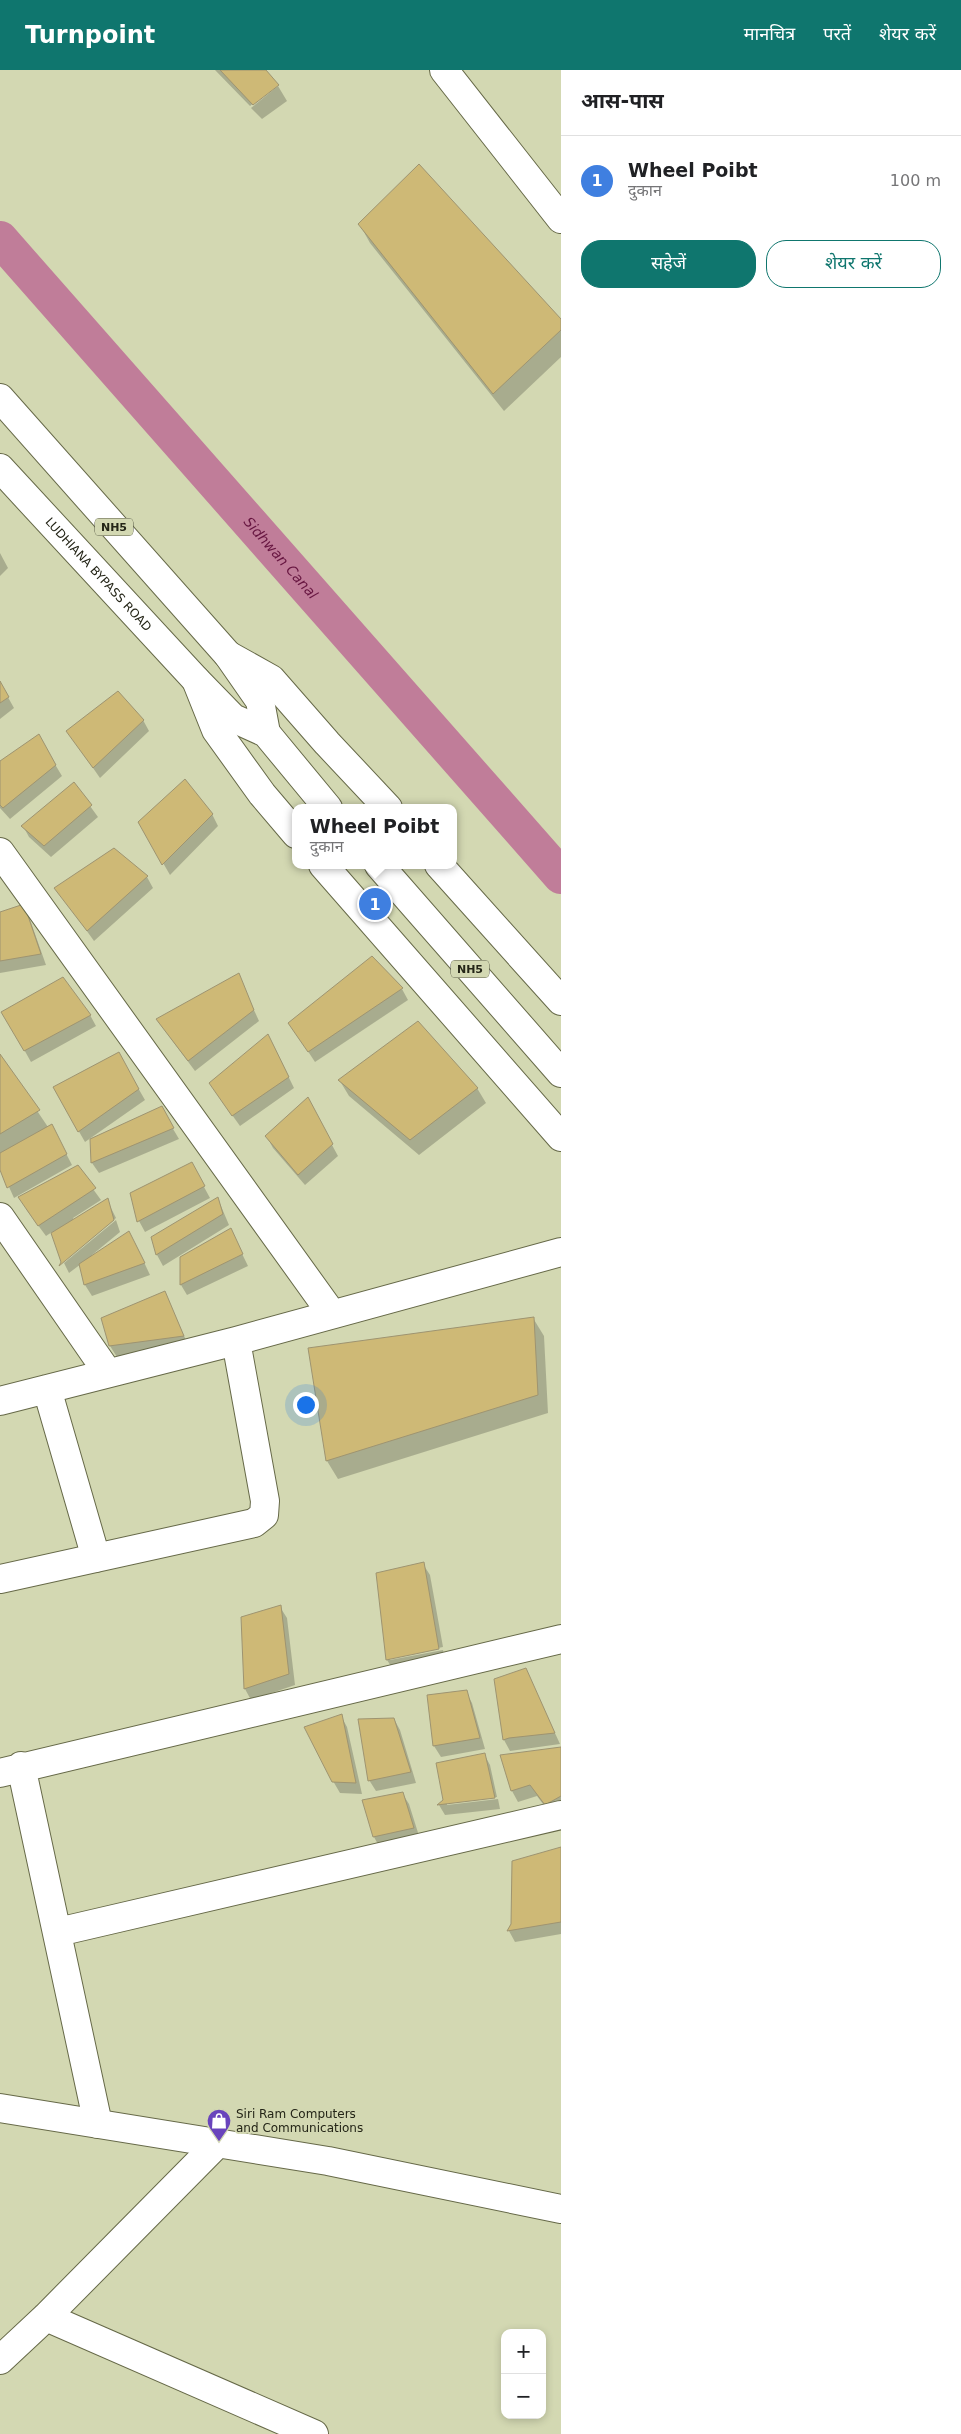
<!DOCTYPE html>
<html lang="hi">
<head>
<meta charset="utf-8">
<style>
  body { margin:0; font-family:"DejaVu Sans","Noto Sans Devanagari",sans-serif; background:#f2f2f2; color:#202124 }
  .controls { position:absolute; right:15px; bottom:15px; display:grid; overflow:hidden; border-radius:10px; box-shadow:0 2px 8px #0003 }
  .controls button { width:45px; height:45px; display:grid; place-items:center; padding:0; border:0; border-bottom:1px solid #e0e0e0; background:#fff; color:#202124; font:25px sans-serif }
  .you { position:absolute; left:305px; top:1334px; width:18px; height:18px; margin:-12px; border:4px solid #fff; border-radius:50%; background:#1a73e8; box-shadow:0 0 0 8px #1a73e833 }
  .badge { display:grid; place-items:center; width:32px; height:32px; border-radius:50%; background:#0f766e; color:#fff; font-size:16px; font-weight:700 }
  .pin { position:absolute; translate:-50% -50%; border:2px solid #fff; box-shadow:0 1px 5px #0006 }
  .popup { position:absolute; left:292px; top:734px; width:165px; height:65px; box-sizing:border-box; display:grid; place-content:center; border-radius:10px; background:#fff; filter:drop-shadow(0 1px 4px #0005); font-size:16px; white-space:nowrap; color:#757577 }
  .popup b { font-size:19px; color:#202124 }
  .popup::after { content:''; position:absolute; left:50%; top:100%; margin-left:-10px; border:10px solid transparent; border-top-color:#fff }
  .list { margin:0; padding:0; list-style:none }
  h2 { display:flex; justify-content:space-between; align-items:center; height:65px; margin:0; padding:0 20px; font-size:21px }
  h2 small { font-size:16px; font-weight:400; color:#757577 }
  .list li { display:grid; grid-template-columns:32px 1fr auto; gap:15px; align-items:center; box-sizing:border-box; height:90px; padding:0 20px; border-top:1px solid #e0e0e0 }
  .list b { display:block; font-size:19px; white-space:nowrap }
  .list p { margin:0; font-size:16px; white-space:nowrap; color:#757577 }
  .list em { font-size:16px; font-style:normal; color:#757577 }
  .actions { display:flex; gap:10px; padding:15px 20px }
  .actions a { flex:1; padding:11px 0; border:1px solid #0f766e; border-radius:20px; text-align:center; font-size:18px; color:#0f766e }
  .actions .main { background:#0f766e; color:#fff }
  .map { position:relative; flex:none; width:561px; height:2364px; overflow:hidden }
  header { display:flex; align-items:center; gap:30px; box-sizing:border-box; height:70px; padding:0 25px; background:#0f766e; color:#fff }
  header strong { font-size:24px }
  nav { display:flex; gap:28px; margin-inline-start:auto; font-size:18px }
  main { display:flex }
  aside { flex:1; background:#fff }
  .map>svg:first-child { display:block }
</style>
</head>
<body>
<header>
<strong>Turnpoint</strong>
<nav><a>मानचित्र</a><a>परतें</a><a>शेयर करें</a></nav>
</header>
<main>
<div class="map">
<svg width="561" height="2364" viewBox="0 0 561 2364">
  <rect width="100%" height="100%" fill="#d3d8b2"/>
  <path fill="#0003" d="M215 0H265L277 15 250 36Z
    M278 16 287 31 262 49 251 38Z
    M360 155 561 251V287L504 341 370 173Z
    M0 483 8 498 0 506Z
    M0 613 14 638 0 649Z
    M143 650 149 661 100 708 68 662Z
    M38 666 62 706 10 749 0 738V692Z
    M74 714 98 747 51 787 29 767 23 756Z
    M212 744 218 756 170 805 140 753Z
    M147 807 153 818 94 871 56 818Z
    M23 836 29 847 46 895 0 903V844Z
    M238 905 259 951 195 1001 157 950Z
    M402 919 408 930 315 992 290 954Z
    M3 942 90 945 96 956 31 992Z
    M274 977 294 1018 240 1056 217 1024Z
    M118 983 145 1030 85 1072 54 1018Z
    M0 986 48 1057 57 1066 72 1095 14 1128 0 1097Z
    M340 1011 477 1018 486 1033 419 1085 349 1026Z
    M307 1029 338 1086 305 1115 273 1078 267 1067Z
    M166 1047 179 1069 99 1103 92 1093V1070Z
    M191 1093 210 1128 145 1162 139 1151Z
    M77 1097 101 1130 73 1148 74 1150 107 1130 116 1148 63 1192 52 1162 46 1166 26 1139Z
    M218 1129 229 1155 163 1196 157 1185 152 1168Z
    M116 1150 120 1162 92 1185 93 1186 135 1173 150 1205 92 1226 85 1215 81 1194 69 1203 64 1193Z
    M230 1159 248 1196 187 1225 181 1215 182 1187Z
    M165 1223 189 1277 117 1287 110 1276 103 1248Z
    M533 1248 544 1266 548 1343 338 1409 327 1391 310 1279Z
    M423 1494 430 1505 443 1577 390 1588V1590L443 1580 445 1590 394 1601 387 1590Z
    M280 1537 287 1548 295 1615 251 1630 245 1619 243 1548Z
    M526 1600 560 1674 510 1681 504 1670 495 1609Z
    M466 1622 472 1633 485 1679 441 1687 434 1676 429 1626Z
    M341 1646 347 1657 362 1724 340 1723 333 1711Z
    M394 1649 400 1660 416 1713 376 1721 369 1710Z
    M561 1679V1740L552 1746 537 1726 518 1732 512 1721Z
    M484 1684 490 1695 497 1727 447 1732V1735L498 1729 500 1739 445 1745 439 1735Z
    M402 1723 409 1734 420 1769 380 1778 374 1767Z
    M561 1778V1864L515 1872 509 1861Z"/>
  <g fill="none" stroke-linecap="round" stroke-linejoin="round">
    <path stroke="#c07d99" stroke-width="36" id="s1" d="M0 169 561 806"/>
  </g>
  <path fill="#ceb976" stroke="#9e9471" d="M220 0H266L279 15 253 35Z
    M419 94 561 249V260L493 324 358 154Z
    M0 611 9 627 0 633Z
    M118 621 144 650 93 698 66 661Z
    M39 664 56 695 3 738 0 735V691Z
    M185 709 213 744 162 795 138 752Z
    M74 712 92 735 44 776 21 756Z
    M114 778 148 806 87 861 54 818Z
    M24 834 41 884 0 891V842Z
    M372 886 403 918 308 982 288 953Z
    M239 903 254 940 188 991 156 949Z
    M63 907 91 945 24 981 1 942Z
    M418 951 478 1018 410 1070 338 1010Z
    M268 964 289 1007 232 1046 209 1013Z
    M119 982 139 1019 78 1062 53 1017Z
    M0 984 40 1040 0 1064Z
    M308 1027 333 1074 298 1105 265 1066Z
    M162 1036 174 1058 91 1093 90 1069Z
    M52 1054 67 1084 7 1118 0 1100V1083Z
    M192 1092 205 1116 137 1152 130 1123Z
    M78 1095 96 1118 38 1156 18 1127Z
    M218 1127 223 1144 156 1185 151 1167Z
    M108 1128 114 1150 59 1196 61 1192 51 1163Z
    M231 1158 243 1184 180 1215V1187Z
    M129 1161 145 1193 84 1215 79 1194Z
    M165 1221 184 1266 109 1276 101 1248Z
    M534 1247 538 1325 326 1391 308 1278Z
    M424 1492 439 1579 386 1590 376 1503Z
    M281 1535 289 1604 244 1619 241 1547Z
    M526 1598 555 1663 509 1668 503 1670 494 1609Z
    M467 1620 480 1668 433 1676 427 1625Z
    M342 1644 356 1713 332 1712 304 1657Z
    M394 1648 411 1702 368 1711 358 1649Z
    M561 1677V1726L545 1735 530 1715 511 1721 500 1685Z
    M485 1683 495 1728 437 1735 443 1730 436 1693Z
    M403 1722 414 1758 373 1767 362 1730Z
    M561 1777V1852L507 1861 511 1854 512 1791Z"/>
  <g fill="none" stroke-linecap="round" stroke-linejoin="round">
    <defs>
      <path id="minor" d="M444 0 561 149
        M0 782 332 1244
        M0 1147 108 1303
        M47 1319 96 1488
        M0 1331 236 1271 561 1182
        M0 1509 254 1453 264 1445 265 1431 236 1271
        M21 1696 98 2054
        M0 1703 561 1569
        M58 1862 561 1745
        M46 2247 314 2364
        M0 2290 46 2247 219 2072"/>
      <path id="tertiary" d="M228 585 271 609 327 673 388 738
        M196 610 216 660 262 724 296 764
        M323 795 561 1067
        M439 795 561 931
        M0 2038 328 2091 561 2139"/>
      <g id="trunk">
        <path d="M0 328 228 585 260 631 266 663"/>
        <path id="s2" d="M0 398 196 610 233 648 266 663 328 738"/>
        <path d="M379 795 561 1003"/>
      </g>
    </defs>
    <use href="#minor" stroke="#666948" stroke-width="30"/>
    <use href="#tertiary" stroke="#666948" stroke-width="30"/>
    <use href="#trunk" stroke="#666948" stroke-width="30"/>
    <use href="#minor" stroke="#fff" stroke-width="28"/>
    <use href="#tertiary" stroke="#fff" stroke-width="28"/>
    <use href="#trunk" stroke="#fff" stroke-width="28"/>
  </g>
  <defs>
    <symbol id="shop-pin" viewBox="-11 -11 22 30"><path d="M0 17L-7.5 6A9.5 9.5 0 1 1 7.5 6Z" fill="#6944bc" stroke="#d3d8b2"/><path d="M-5-2.5h2.3a2.7 3.5 0 0 1 5.4 0H5L5.5 6h-11ZM-1.5-2.5h3a1.5 2.3 0 0 0-3 0Z" fill="#fff"/></symbol>
  </defs>
  <g fill-rule="evenodd">
    <use href="#shop-pin" x="205" y="2037" width="28" height="38"/>
  </g>
  <g text-anchor="middle" dominant-baseline="central" stroke-width="4" stroke-linejoin="round" paint-order="stroke">
    <g fill="#d3d8b2" stroke="#585b46" stroke-width="1">
      <rect x="95" y="448.5" width="38" height="17" rx="4"/>
      <rect x="451" y="890.5" width="38" height="17" rx="4"/>
    </g>
    <g font-size="11" font-weight="bold" fill="#242517">
      <text x="114" y="457">NH5</text>
      <text x="470" y="899">NH5</text>
    </g>
    <g font-size="12" fill="#242517" stroke="#d3d8b2">
      <text stroke="none"><textPath href="#s2" startOffset="145">LUDHIANA BYPASS ROAD</textPath></text>
    </g>
    <g font-size="12" fill="#242517" stroke="#d3d8b2" text-anchor="start">
      <text x="236" y="2044">Siri Ram Computers<tspan x="236" dy="14">and Communications</tspan></text>
    </g>
    <g font-size="14" font-style="italic" fill="#671641" stroke="#d3d8b2">
      <text stroke="none"><textPath href="#s1" startOffset="425">Sidhwan Canal</textPath></text>
    </g>
  </g>
</svg>
<div class="controls">
<button>+</button>
<button>−</button>
</div>
<div class="you"></div>
<div class="pin badge" style="left:375px;top:834px;background:#3f7fe0">1</div>
<div class="popup"><b>Wheel Poibt</b>दुकान</div>
</div>
<aside>
<h2>आस-पास<small></small></h2>
<ul class="list">
<li><span class="badge" style="background:#3f7fe0">1</span><div><b>Wheel Poibt</b><p>दुकान</p></div><em>100 m</em></li>
</ul>
<div class="actions"><a class="main">सहेजें</a><a>शेयर करें</a></div>
</aside>
</main>
</body>
</html>
